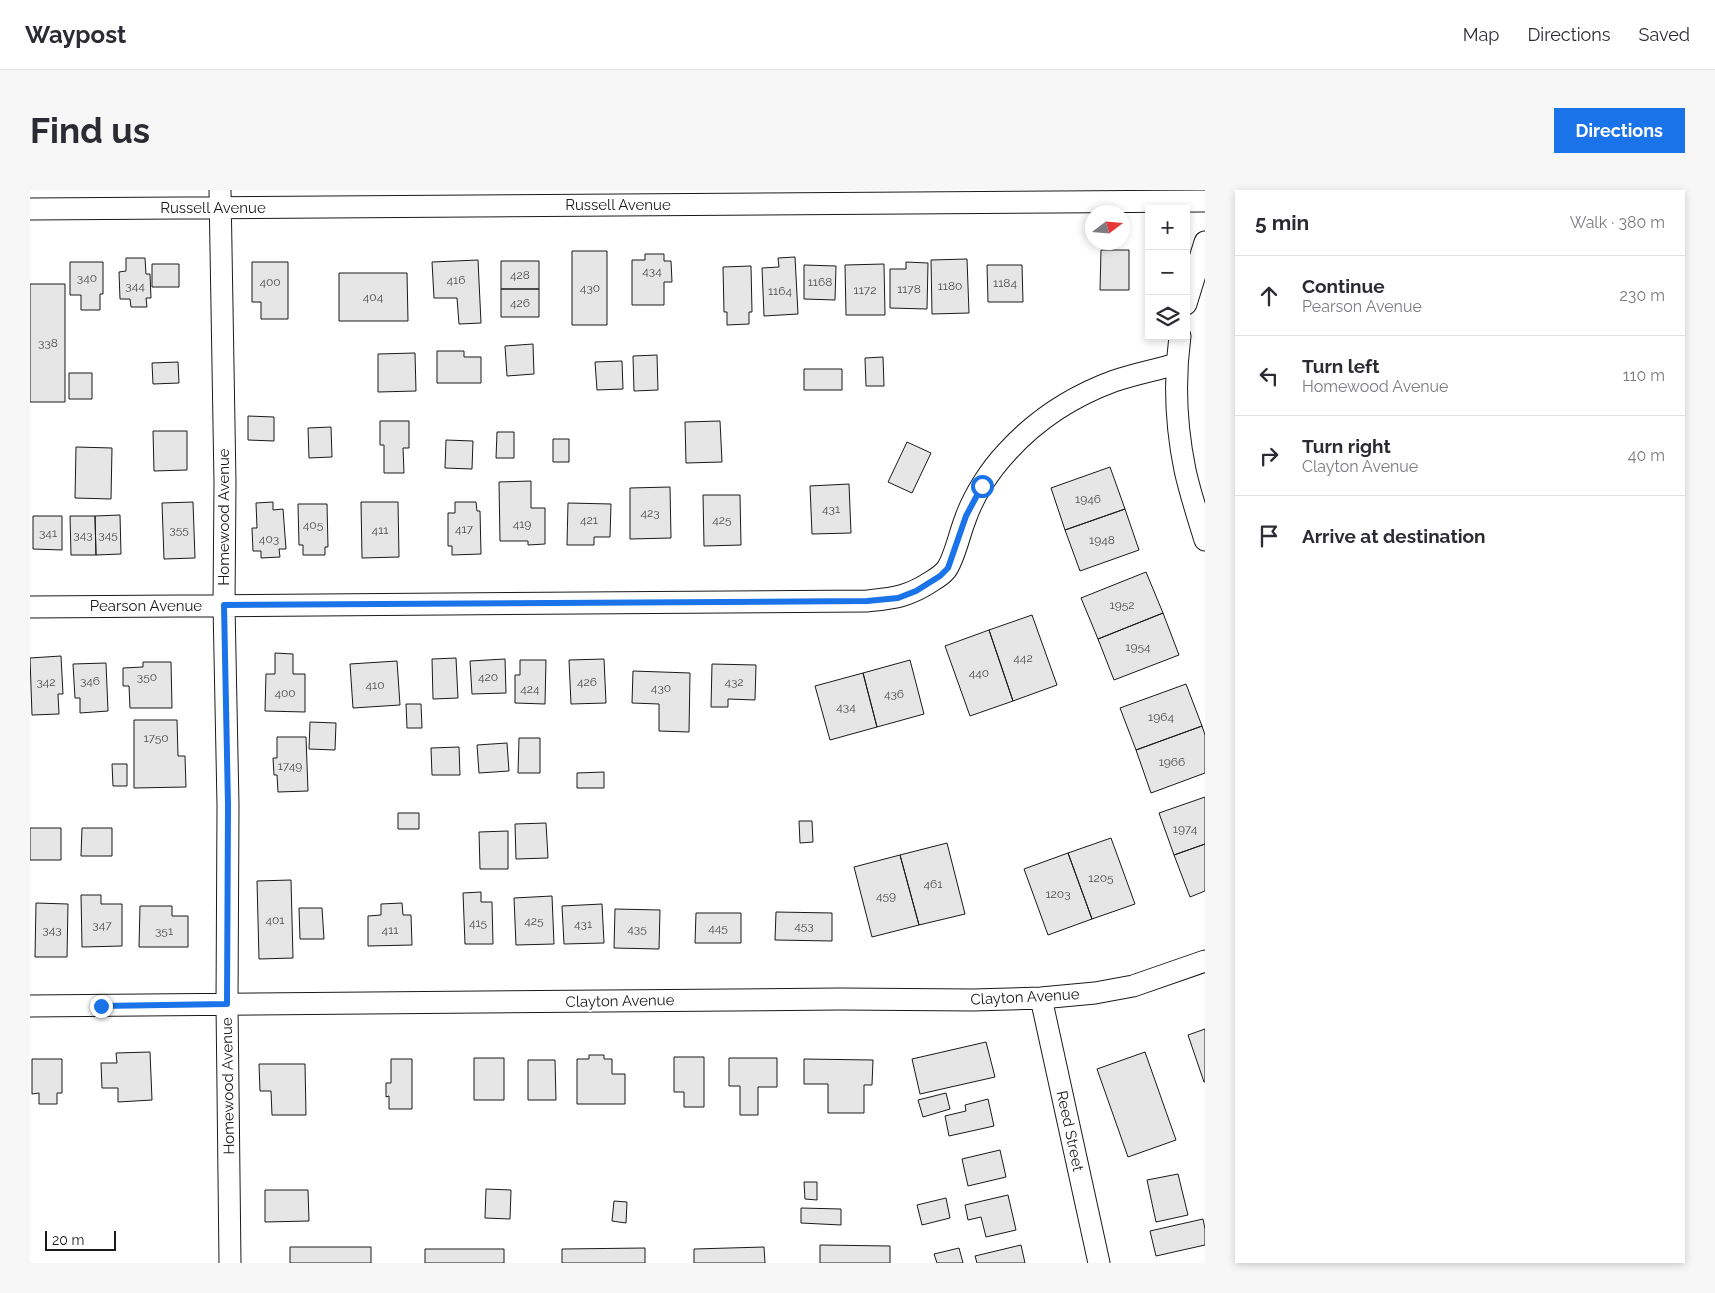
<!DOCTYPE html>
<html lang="en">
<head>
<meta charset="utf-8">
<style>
  body { margin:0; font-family:Raleway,sans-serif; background:#f7f7f7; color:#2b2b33 }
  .controls { position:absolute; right:15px; top:15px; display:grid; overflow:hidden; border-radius:0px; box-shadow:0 2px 8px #0003 }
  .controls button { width:45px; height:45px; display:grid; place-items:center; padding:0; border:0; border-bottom:1px solid #e1e1e2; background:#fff; color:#2b2b33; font:25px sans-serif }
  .compass { position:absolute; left:1055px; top:15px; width:45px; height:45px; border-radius:50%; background:#fff; box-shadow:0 2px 8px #0003; rotate:74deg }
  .scale { position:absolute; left:15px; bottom:12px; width:71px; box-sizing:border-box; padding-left:5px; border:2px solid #1a1a1a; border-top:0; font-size:14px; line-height:18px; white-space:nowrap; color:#1a1a1a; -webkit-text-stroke:4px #fff; paint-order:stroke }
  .stop { position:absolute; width:15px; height:15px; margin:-11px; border:4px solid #1a73e8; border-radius:50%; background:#fff }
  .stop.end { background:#1a73e8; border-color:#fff; box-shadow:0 1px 5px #0008 }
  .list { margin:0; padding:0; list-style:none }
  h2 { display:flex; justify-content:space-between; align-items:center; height:65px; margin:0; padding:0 20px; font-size:21px }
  h2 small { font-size:16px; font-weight:400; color:#7c7c81 }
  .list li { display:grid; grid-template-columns:32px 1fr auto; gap:15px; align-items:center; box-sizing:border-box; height:80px; padding:0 20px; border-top:1px solid #e1e1e2 }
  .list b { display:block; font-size:19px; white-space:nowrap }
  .list p { margin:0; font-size:16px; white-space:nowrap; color:#7c7c81 }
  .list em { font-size:16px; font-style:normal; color:#7c7c81 }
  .icon { flex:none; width:28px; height:28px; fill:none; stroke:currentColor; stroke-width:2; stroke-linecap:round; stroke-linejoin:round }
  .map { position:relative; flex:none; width:1175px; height:1073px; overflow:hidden; border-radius:0px }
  header { display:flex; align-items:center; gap:30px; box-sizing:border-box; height:70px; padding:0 25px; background:#fff; border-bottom:1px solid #e1e1e2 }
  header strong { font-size:24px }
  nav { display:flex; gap:28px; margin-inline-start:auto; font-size:18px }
  .intro { display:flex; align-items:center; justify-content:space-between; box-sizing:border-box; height:120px; padding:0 30px }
  h1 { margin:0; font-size:35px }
  .button { padding:12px 22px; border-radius:0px; background:#1a73e8; color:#fff; font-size:18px; font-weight:700 }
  main { display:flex; gap:30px; padding:0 30px }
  aside { flex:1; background:#fff; border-radius:0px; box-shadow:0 2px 8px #0003 }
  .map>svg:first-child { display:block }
</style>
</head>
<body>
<header>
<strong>Waypost</strong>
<nav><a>Map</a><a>Directions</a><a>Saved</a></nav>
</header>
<div class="intro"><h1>Find us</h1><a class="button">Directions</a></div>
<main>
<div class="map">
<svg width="1175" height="1073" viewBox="0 0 1175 1073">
  <rect width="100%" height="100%" fill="#fff"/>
  <path fill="#e6e6e6" stroke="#1a1a1a" d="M1071 60H1099V100H1070Z
    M542 61H577V135H542Z
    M615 64H634V71H641L642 92H634V115H602V70H615Z
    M765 67 768 124 734 126 732 78 749 77 748 68Z
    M96 68H115L116 84H120L121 108H116L117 117H101L100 109H90L89 82 96 81Z
    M937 69 939 123 902 124 901 70Z
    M448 70 451 133 429 134 427 108H404L402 72Z
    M471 71H509V99H471Z
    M40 72H73V104H70V120H51V105H40Z
    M222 72H258V129H231V112H222Z
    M876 72 898 73 897 119 860 118V79H876Z
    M122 74H149V97H122Z
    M854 74 855 125H816L815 75Z
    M774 75 806 76 805 110 774 109Z
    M957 75H992L993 112H958Z
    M721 76 722 122H719V134L697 135V122H694L693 77Z
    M309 83H377L378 131H309Z
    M0 94H35V212H0Z
    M471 99H509V127H471Z
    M503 154 504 184 477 186 475 156Z
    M407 161H434V167H451V193H407Z
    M385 163 386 201 348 202V164Z
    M627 165 628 200 604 201 603 166Z
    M853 167 854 196H836L835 168Z
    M592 171 593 199 567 200 565 172Z
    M148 172 149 193 123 194 122 173Z
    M774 179H812V200H774Z
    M39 183H62V209H39Z
    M218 226 244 227V251L218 250Z
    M350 231H379V258H373L374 283H354V255H350Z
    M690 231 692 272 656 273 655 232Z
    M301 237 302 267 279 268 278 238Z
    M123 241H157V280L124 281Z
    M467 242H484V268H466Z
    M523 249H539V272H523Z
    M416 250 443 251 442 279 415 278Z
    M877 252 901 263 882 303 858 292Z
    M46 257 82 258 81 309 45 308Z
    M1080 277 1095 319 1035 340 1021 298Z
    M501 291V318H515V354L498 355V351H470L469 292Z
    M819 294 821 343 782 344 780 296Z
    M640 297 641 348 600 349V298Z
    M673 305H710L711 355 674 356Z
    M163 312 165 368 134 369 132 313Z
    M243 312V320L253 319 256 359H249L250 367 231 368V361H223L222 338H227L226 313Z
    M331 312H368L369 367 332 368Z
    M425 312H446L447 321H450L451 364 422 365V356H418V323H425Z
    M538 313 581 314 580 347H564V355H537Z
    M268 314H297L298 357H295V365H273V355H269Z
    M1095 319 1109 360 1050 381 1035 340Z
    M90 325 91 364 66 365 65 326Z
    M3 326H32V360L3 359Z
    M40 326H65L66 365H41Z
    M1116 382 1133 423 1068 449 1051 408Z
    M1133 423 1149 465 1084 490 1068 449Z
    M1002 425 1027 495 983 511 959 440Z
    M959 440 983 511 940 526 915 456Z
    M245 463 263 464V484H275V522L235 521 236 484H245Z
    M31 466 33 504H28L29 524 2 525 0 468Z
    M426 468 428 508 403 509 402 469Z
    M475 469 476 503 442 504 440 471Z
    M574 469 576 513 541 514 539 470Z
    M490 470H516L515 514 485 513V485H490Z
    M880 470 894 524 847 537 833 483Z
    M367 471 370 515 323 518 320 474Z
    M113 472H141L142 518H100L99 496H93V478L113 477Z
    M76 473 78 521 50 523V508H45L43 474Z
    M682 474 726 475 725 510 698 509V517H681Z
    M603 481 660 483 659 542 629 541V514L602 513Z
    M833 483 847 537 800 550 785 496Z
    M1156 494 1172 536 1106 560 1090 518Z
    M376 514H391L392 538H377Z
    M104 530H147L148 566H155L156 597 104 598Z
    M280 532 306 533 305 560 279 559Z
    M1172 536 1175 545V583L1121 603 1106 560Z
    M247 547H276L278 601 248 602 247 585H244L243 568H247Z
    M489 548H510V583H488Z
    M477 553 479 581 449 583 447 555Z
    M429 557 430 585H402L401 558Z
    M82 574H97V596H83Z
    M574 582V598H547V583Z
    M1175 607V654L1144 665 1129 623Z
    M368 623H389V639H368Z
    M769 631H782L783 652 770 653Z
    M516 633 518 668 486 669 485 634Z
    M0 638H31V670H0Z
    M52 638H82V666H51Z
    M478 641V679H450L449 642Z
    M1081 648 1105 714 1062 729 1038 663Z
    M917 653 935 724 889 735 870 665Z
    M1175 654V701L1160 707 1144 665Z
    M1038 663 1062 729 1018 745 994 679Z
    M870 665 889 735 842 747 824 677Z
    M261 690 263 768 229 769 227 691Z
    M451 702V712H462L463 754H435L433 703Z
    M51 705H71V714H92V756L52 757Z
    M522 706 524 754 486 755 484 708Z
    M6 713 38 714 37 767H5Z
    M372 713 373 725H381L382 755 338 756V726L351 725V714Z
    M572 714 574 753 534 754 532 716Z
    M110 716H142V726H158V757H109Z
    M269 718H292L294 749H270Z
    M585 719 630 720 629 759 584 758Z
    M746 722 802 723V751L745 750Z
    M666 723H711V753H665Z
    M1175 839V892H1174L1158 845Z
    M956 852 965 887 890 904 882 869Z
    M120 862 122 910 88 912V898H72L71 873H87L86 863Z
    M1115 862 1146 950 1098 967 1067 879Z
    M559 865H574V869H582V884H595V914H547V869H559Z
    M644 867H674V917H654V902H644Z
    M444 868H474V910H444Z
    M699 868H747V897H728V925H710V896H699Z
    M2 869H32V903H27V914H9V903L2 904Z
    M361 869H382V919H359V906L356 907V893H361Z
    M774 869 843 870 842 895H834V923H798V894H774Z
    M498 870H525L526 910H498Z
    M229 874H275L276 925H242L241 901H230Z
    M916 903 920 919 893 927 888 910Z
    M958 909 964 936 919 946 915 926 936 921 935 915Z
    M970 960 976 987 938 996 932 969Z
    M1148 984 1158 1025 1126 1032 1117 990Z
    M774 992H787V1010L775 1009Z
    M456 999 481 1000 480 1029 455 1028Z
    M235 1000H278L279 1031 235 1032Z
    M978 1005 986 1040 956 1047 951 1027 938 1030 935 1015Z
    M916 1008 920 1028 892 1035 887 1015Z
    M584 1011 597 1012 596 1033 582 1031Z
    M771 1018 811 1019V1035L771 1033Z
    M1173 1029 1175 1039V1055L1126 1066 1120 1041Z
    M790 1055 860 1056V1073H790Z
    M991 1055 995 1073H947L945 1066Z
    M260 1057H341V1073H260Z
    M734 1057 735 1073H664V1059Z
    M615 1058V1073H532V1059Z
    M929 1058 933 1073H907L904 1064Z
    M395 1059H474V1073H395Z"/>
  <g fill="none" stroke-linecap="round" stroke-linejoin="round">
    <defs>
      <path id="street" d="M190 0 195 293 194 415 198 615 197 814 200 1073
        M0 19 1175 11
        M1156 114 1175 52
        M1150 146C1144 191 1146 236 1155 280 1160 303 1168 327 1175 350
        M0 417 837 411C864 408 878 407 902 391 907 388 912 385 916 380 924 370 930 342 935 330 943 306 960 280 977 262 1006 230 1043 206 1084 191 1104 184 1126 180 1146 174
        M1011 808 1069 1073
        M0 816 810 809 943 810 1011 808 1065 803 1103 796 1175 771"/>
    </defs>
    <use href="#street" stroke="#1a1a1a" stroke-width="23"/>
    <use href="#street" stroke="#fff" stroke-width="21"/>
  </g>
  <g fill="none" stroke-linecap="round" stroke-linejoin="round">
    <path stroke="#1a73e8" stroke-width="6" d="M71 816 197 814 198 615 194 415 837 411 868 408 886 401 910 386 918 378 936 326 952 296"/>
  </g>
  <g text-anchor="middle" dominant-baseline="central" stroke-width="4" stroke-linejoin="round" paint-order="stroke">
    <g font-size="12" fill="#4d4d4d">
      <text x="622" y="81">434</text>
      <text x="490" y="85">428</text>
      <text x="57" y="88">340</text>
      <text x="426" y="90">416</text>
      <text x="240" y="92">400</text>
      <text x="790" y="92">1168</text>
      <text x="975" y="93">1184</text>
      <text x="105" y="96">344</text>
      <text x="920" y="96">1180</text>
      <text x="560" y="98">430</text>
      <text x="879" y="99">1178</text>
      <text x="835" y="100">1172</text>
      <text x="750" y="101">1164</text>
      <text x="343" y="107">404</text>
      <text x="490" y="113">426</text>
      <text x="18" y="153">338</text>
      <text x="1058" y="309">1946</text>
      <text x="801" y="319">431</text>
      <text x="620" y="323">423</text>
      <text x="559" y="330">421</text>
      <text x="692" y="330">425</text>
      <text x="492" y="334">419</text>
      <text x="283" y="335">405</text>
      <text x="434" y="339">417</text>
      <text x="149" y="340">355</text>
      <text x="350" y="340">411</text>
      <text x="18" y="343">341</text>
      <text x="53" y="345">343</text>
      <text x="78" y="345">345</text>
      <text x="239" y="349">403</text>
      <text x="1072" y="350">1948</text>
      <text x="1092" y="415">1952</text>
      <text x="1108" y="457">1954</text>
      <text x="993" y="468">442</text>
      <text x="949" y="483">440</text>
      <text x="117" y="487">350</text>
      <text x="458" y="487">420</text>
      <text x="60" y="491">346</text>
      <text x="16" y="492">342</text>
      <text x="557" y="492">426</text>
      <text x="704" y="492">432</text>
      <text x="345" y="495">410</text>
      <text x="631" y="498">430</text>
      <text x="500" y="499">424</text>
      <text x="255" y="503">400</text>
      <text x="864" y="504">436</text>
      <text x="816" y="517">434</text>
      <text x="1131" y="527">1964</text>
      <text x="126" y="548">1750</text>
      <text x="1142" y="572">1966</text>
      <text x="260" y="576">1749</text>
      <text x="1155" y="639">1974</text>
      <text x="1071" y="688">1205</text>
      <text x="903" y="694">461</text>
      <text x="1028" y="704">1203</text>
      <text x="856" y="706">459</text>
      <text x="245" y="730">401</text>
      <text x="504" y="731">425</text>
      <text x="448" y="733">415</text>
      <text x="553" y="734">431</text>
      <text x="72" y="735">347</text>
      <text x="774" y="736">453</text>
      <text x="688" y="738">445</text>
      <text x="607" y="739">435</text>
      <text x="22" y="740">343</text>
      <text x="360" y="740">411</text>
      <text x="134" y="741">351</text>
    </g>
    <g font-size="15" fill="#1a1a1a" stroke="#fff">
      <text x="588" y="15">Russell Avenue</text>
      <text x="183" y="18">Russell Avenue</text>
      <text transform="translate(194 327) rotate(-90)">Homewood Avenue</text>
      <text x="116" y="416">Pearson Avenue</text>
      <text transform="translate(995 807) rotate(-3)">Clayton Avenue</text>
      <text transform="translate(590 811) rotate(-1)">Clayton Avenue</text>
      <text transform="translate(198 896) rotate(-91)">Homewood Avenue</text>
      <text transform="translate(1040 941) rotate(78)">Reed Street</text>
    </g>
  </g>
</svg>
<div class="controls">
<button>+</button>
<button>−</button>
<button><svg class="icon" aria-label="layers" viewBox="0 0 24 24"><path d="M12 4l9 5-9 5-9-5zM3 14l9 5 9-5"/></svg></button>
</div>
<svg class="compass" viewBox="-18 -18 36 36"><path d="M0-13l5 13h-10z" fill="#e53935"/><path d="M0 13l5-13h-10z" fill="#7c7c81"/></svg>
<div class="scale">20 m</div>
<div class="stop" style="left:952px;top:296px"></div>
<div class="stop end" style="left:71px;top:816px"></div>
</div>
<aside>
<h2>5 min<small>Walk · 380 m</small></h2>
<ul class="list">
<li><svg class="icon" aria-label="ahead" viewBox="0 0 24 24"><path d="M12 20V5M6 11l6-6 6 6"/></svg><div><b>Continue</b><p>Pearson Avenue</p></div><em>230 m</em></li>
<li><svg class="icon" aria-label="left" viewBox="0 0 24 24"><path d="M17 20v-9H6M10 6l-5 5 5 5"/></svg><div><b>Turn left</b><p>Homewood Avenue</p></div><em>110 m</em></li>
<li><svg class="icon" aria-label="right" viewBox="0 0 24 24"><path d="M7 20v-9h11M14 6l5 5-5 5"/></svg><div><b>Turn right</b><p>Clayton Avenue</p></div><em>40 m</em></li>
<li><svg class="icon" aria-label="arrive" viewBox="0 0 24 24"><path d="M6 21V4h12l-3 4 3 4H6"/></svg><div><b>Arrive at destination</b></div></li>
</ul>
</aside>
</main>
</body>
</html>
